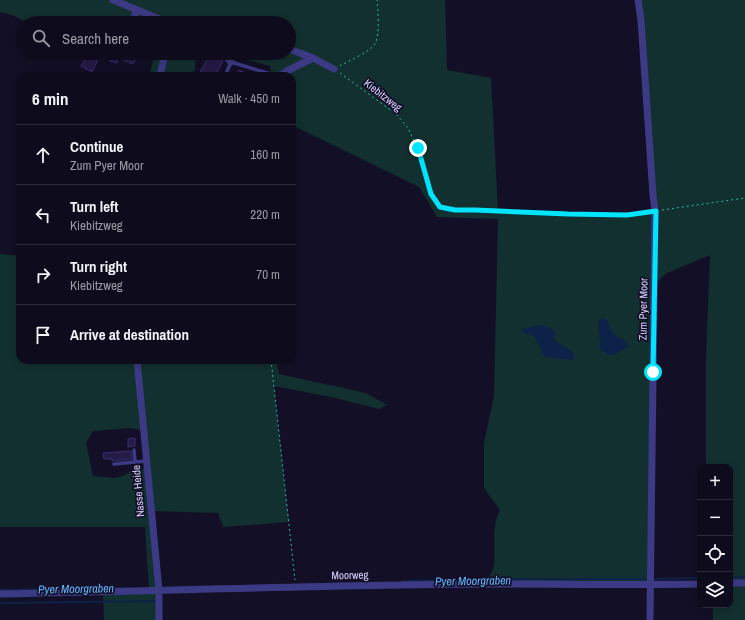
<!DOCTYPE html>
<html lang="en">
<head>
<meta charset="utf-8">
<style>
  body { margin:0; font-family:"Archivo Narrow",sans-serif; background:#1c1929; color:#f1f3f6 }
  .controls { position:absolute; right:12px; bottom:12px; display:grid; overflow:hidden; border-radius:8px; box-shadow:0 2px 10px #0003 }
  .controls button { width:36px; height:36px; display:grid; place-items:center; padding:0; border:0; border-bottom:1px solid #2e2b3b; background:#0e0b1c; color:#f1f3f6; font:20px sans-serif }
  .stop { position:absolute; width:12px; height:12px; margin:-9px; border:3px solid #00e5ff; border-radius:50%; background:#fff }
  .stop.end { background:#00e5ff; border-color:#fff; box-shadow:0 1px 4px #0008 }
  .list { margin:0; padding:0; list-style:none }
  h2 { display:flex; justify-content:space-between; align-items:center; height:52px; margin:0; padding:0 16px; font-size:17px }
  h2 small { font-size:13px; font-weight:400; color:#9b9ba3 }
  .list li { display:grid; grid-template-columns:26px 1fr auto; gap:12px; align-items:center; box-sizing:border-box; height:60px; padding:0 16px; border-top:1px solid #2e2b3b }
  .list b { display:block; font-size:15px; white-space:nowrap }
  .list p { margin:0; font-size:13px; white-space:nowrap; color:#9b9ba3 }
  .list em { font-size:13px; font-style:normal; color:#9b9ba3 }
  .icon { flex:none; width:22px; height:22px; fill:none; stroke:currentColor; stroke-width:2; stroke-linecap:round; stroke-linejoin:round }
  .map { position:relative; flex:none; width:745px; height:620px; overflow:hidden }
  .search { position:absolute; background:#0e0b1c; box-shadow:0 2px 10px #0003; left:16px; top:16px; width:280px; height:44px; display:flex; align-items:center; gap:10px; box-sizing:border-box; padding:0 14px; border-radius:22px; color:#9b9ba3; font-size:15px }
  .panel { position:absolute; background:#0e0b1c; box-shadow:0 2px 10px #0003; left:16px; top:72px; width:280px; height:292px; border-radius:12px }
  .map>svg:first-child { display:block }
</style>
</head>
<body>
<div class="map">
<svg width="745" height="620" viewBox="0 0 745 620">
  <rect width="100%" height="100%" fill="#130f26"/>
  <path fill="#12302f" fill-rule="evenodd" d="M0 0H445L447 70 491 78 498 211 568 214 627 215 655 211 638 0H745V620H713V605H730V467H706V358L710 255 667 273 654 285 650 585 485 584C488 578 494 570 494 564 496 545 491 527 500 510L484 488V443L494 396 498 219 437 217 419 187 292 125V76H271L270 66 222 53H289V23H130L122 19 77 23H28L12 15 0 12Z
    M158 53H196L195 70 188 76H149L153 61Z
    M0 254 20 256V360H89L121 363V360H260L277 364 279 374 366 393 387 405 379 409 331 397 274 386 289 522 223 527 218 513 151 511 159 620H104L103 592 149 590 145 527H0ZM130 428 144 431 147 468 132 470 125 475 115 478 93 476 86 443 93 431Z"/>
  <path fill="#0c2248" d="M602 318 606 319C610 324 612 334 617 337 619 338 623 339 626 341L628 347 615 354 609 355 600 349C601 339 597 330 598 321Z
    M543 325 551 328 555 332 554 340C562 346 569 348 575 355L572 360 545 357C540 351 539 341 534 337 531 335 526 334 522 332L524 328Z"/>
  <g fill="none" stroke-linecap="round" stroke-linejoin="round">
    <path stroke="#0c2248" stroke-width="2" d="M730 577H745
      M655 579 700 578
      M404 581 492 579H645
      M0 590 128 588
      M0 603 155 601"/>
  </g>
  <path fill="#241b47" stroke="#3b2d73" d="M88 53H96L100 55 92 72 81 66Z
    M121 53H129L137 57 133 64 118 58Z
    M210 54 223 61 215 76H198Z
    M112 56 118 58 117 63 110 61Z
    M239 70 253 76H236Z
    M135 438V446L128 447V439Z
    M131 451 132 459 112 461V459H104L103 453Z"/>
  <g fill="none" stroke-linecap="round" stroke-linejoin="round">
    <path stroke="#2fb8b0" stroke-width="1" stroke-dasharray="2 3" stroke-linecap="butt" d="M340 66C348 61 370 52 375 44 380 34 378 11 377 0
      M340 73 396 114 408 128 417 148 431 194 440 207 455 210H475L568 214 627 215 647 212
      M662 210 745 198
      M271 360 295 580"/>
    <path stroke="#3d3a85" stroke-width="3.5" d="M225 76 231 62 274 75 285 72
      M134 450 135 462
      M114 464 146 461"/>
    <path stroke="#3d3a85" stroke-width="7" d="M113 0 169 23
      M638 0 641 20 653 195 655 211 650 620
      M131 23 137 11
      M289 49 313 58 334 69
      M223 53 231 62
      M285 72 313 58
      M160 76 165 53
      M137 360 159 590V620
      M730 583H745
      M0 594C162 591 324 585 485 584 557 584 628 585 700 584"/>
  </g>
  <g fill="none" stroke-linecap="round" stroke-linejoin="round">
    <path stroke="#00e5ff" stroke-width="5" d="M418 148 431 194 440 207 455 210H475L568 214 627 215 656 211 653 372"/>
  </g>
  <g text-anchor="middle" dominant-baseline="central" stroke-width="3.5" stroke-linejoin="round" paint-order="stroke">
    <g font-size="11" fill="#d9d4ff" stroke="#130f26">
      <text transform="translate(383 95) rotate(38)">Kiebitzweg</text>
      <text transform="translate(643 309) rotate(-89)">Zum Pyer Moor</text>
      <text transform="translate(138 491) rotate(-95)">Nasse Heide</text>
      <text transform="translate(350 575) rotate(-1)">Moorweg</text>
    </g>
    <g font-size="12" font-style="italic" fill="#62b6ff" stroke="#130f26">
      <text transform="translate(473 581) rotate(-1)">Pyer Moorgraben</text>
      <text transform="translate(76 589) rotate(-1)">Pyer Moorgraben</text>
    </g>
  </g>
</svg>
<div class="controls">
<button>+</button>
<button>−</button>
<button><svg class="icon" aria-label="locate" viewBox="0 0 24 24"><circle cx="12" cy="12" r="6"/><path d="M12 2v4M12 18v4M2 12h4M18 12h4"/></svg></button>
<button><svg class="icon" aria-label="layers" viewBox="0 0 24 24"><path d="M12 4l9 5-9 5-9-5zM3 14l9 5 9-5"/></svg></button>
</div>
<div class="stop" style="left:653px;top:372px"></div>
<div class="stop end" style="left:418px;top:148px"></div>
<div class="search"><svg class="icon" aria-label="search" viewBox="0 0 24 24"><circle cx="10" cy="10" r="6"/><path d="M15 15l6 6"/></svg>Search here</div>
<section class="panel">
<h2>6 min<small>Walk · 450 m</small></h2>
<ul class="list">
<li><svg class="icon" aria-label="ahead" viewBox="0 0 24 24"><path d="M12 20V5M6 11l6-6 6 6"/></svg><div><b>Continue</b><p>Zum Pyer Moor</p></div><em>160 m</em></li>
<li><svg class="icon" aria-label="left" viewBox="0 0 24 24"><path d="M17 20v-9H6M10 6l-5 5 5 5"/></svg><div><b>Turn left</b><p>Kiebitzweg</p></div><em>220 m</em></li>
<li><svg class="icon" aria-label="right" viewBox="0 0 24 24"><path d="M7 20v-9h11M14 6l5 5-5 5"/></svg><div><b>Turn right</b><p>Kiebitzweg</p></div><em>70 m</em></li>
<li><svg class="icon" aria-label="arrive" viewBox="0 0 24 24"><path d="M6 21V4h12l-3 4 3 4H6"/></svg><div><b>Arrive at destination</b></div></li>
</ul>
</section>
</div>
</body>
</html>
